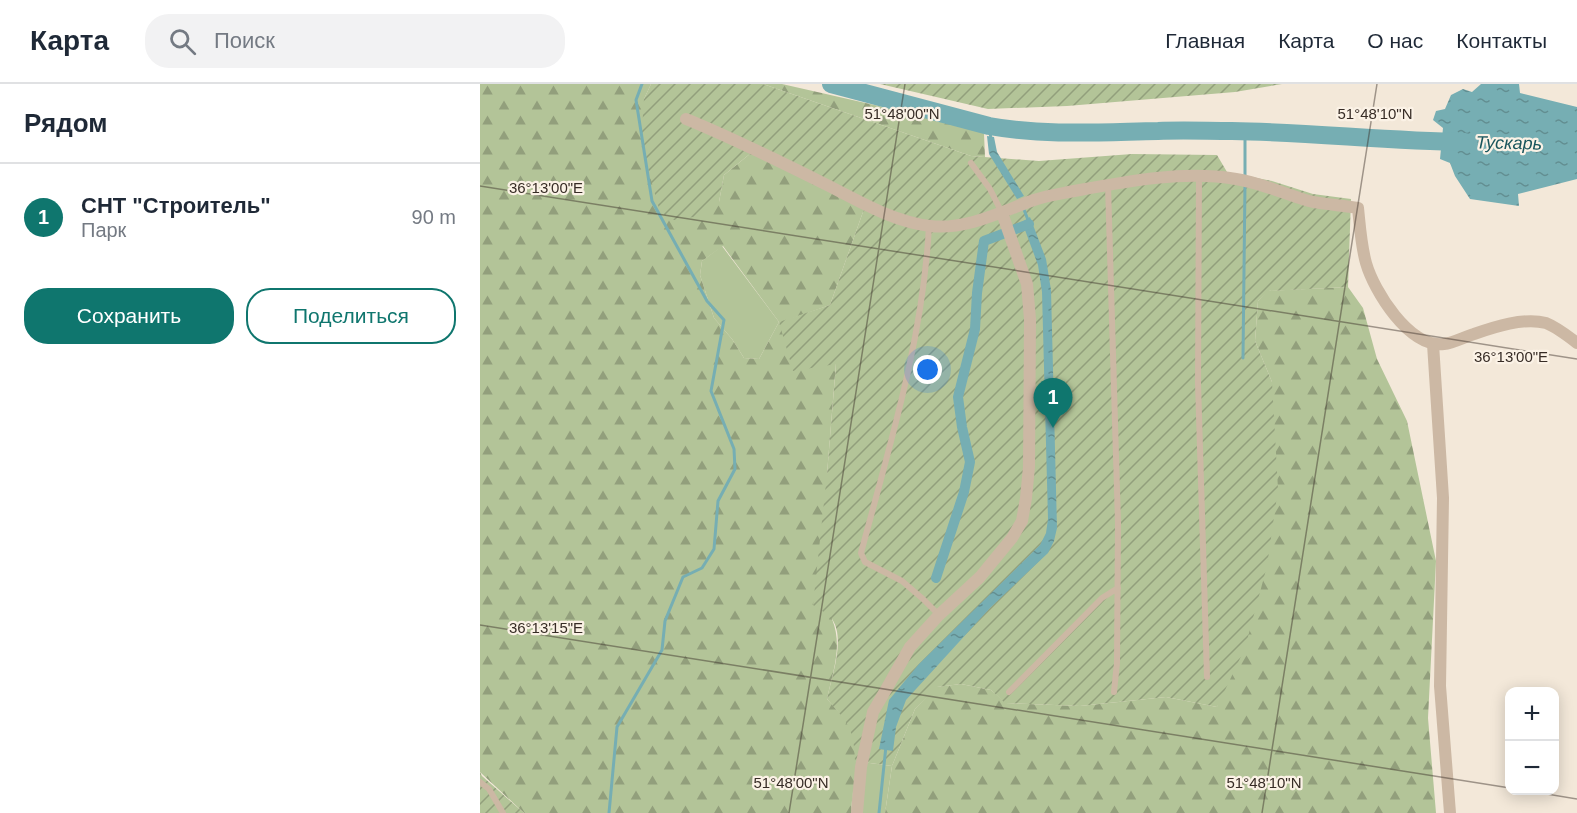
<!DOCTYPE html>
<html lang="ru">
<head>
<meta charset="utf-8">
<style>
  body { margin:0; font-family:Helvetica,sans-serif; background:#f2f2f3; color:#1f2937 }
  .controls { position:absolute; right:18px; bottom:18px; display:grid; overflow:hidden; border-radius:12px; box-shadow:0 3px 15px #0003 }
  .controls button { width:54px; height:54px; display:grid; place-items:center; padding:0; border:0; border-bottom:2px solid #e0e1e3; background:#fff; color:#1f2937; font:30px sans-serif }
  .you { position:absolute; left:448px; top:286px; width:21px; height:21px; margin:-15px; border:4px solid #fff; border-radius:50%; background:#1a73e8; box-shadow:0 0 0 9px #1a73e833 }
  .badge { display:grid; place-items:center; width:39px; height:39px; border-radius:50%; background:#0f766e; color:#fff; font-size:20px; font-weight:700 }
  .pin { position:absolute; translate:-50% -50px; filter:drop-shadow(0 2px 3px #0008) }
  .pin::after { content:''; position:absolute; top:32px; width:21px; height:18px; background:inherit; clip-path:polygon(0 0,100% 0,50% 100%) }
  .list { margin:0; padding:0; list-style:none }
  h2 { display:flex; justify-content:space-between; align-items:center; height:78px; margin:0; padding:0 24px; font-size:26px }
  h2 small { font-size:20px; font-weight:400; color:#747a83 }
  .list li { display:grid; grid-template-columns:39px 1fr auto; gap:18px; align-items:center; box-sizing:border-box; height:108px; padding:0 24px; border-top:2px solid #e0e1e3 }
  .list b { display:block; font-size:22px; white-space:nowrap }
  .list p { margin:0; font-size:20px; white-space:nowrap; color:#747a83 }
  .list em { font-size:20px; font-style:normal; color:#747a83 }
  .actions { display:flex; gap:12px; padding:18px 24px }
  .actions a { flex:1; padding:14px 0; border:2px solid #0f766e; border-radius:24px; text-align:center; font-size:21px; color:#0f766e }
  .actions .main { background:#0f766e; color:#fff }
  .icon { flex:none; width:33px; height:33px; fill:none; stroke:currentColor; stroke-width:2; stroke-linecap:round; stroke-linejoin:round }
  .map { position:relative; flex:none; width:1097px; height:729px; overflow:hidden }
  header { display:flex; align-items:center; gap:36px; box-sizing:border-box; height:84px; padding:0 30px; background:#fff; border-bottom:2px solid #e0e1e3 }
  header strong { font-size:28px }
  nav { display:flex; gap:33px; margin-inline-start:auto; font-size:21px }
  .search { width:420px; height:54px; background:#f2f2f3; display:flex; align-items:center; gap:15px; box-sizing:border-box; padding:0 21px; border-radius:24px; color:#747a83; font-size:22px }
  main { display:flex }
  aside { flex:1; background:#fff }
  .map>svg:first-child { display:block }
</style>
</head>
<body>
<header>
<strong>Карта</strong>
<div class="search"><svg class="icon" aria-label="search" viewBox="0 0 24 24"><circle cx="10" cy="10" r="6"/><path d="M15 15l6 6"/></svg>Поиск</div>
<nav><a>Главная</a><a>Карта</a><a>О нас</a><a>Контакты</a></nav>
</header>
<main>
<aside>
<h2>Рядом<small></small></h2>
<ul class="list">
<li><span class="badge">1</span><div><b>СНТ &quot;Строитель&quot;</b><p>Парк</p></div><em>90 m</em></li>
</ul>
<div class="actions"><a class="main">Сохранить</a><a>Поделиться</a></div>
</aside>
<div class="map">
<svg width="1097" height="729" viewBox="0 0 1097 729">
  <defs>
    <pattern id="forest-firs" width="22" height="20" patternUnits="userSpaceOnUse" patternTransform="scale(1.5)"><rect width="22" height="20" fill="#b3c498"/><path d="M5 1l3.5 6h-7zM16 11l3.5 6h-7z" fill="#929f7c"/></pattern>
    <pattern id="garden-furrows" width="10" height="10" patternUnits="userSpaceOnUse" patternTransform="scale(1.5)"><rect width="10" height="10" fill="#b3c498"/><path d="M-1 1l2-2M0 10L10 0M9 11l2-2" fill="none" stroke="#929f7c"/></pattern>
    <pattern id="water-ripples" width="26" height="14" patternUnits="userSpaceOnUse" patternTransform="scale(1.5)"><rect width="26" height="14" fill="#76aeb3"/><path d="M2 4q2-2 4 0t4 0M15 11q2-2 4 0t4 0" fill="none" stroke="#628e91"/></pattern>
  </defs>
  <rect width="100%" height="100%" fill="#f3e8d9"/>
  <path fill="#b3c498" d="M242 162 299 238 279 275 264 274 252 255 234 234 220 191 222 177Z
    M375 677 412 682 405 729H371Z"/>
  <path fill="url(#forest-firs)" fill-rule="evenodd" d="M0 0H171L164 15 239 118 244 91 271 69 384 125 350 221 299 239 356 279 347 390 352 535C363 562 353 587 347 615 357 626 370 638 374 653 379 671 372 710 371 729H44L0 688ZM243 162 299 238 279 275 264 274 252 255 234 234 220 191 222 177Z
    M283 0H302L500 45 504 50 505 73 491 72Z
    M868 203 883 224 897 275 927 337 956 477 948 634 956 729H405L412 682 435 625 456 603 481 600 511 606 526 619 600 622 686 613 737 623 792 298 775 257 778 217 787 207Z"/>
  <path fill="url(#garden-furrows)" d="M171 0H283L491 72 559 77 652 70 737 71 747 88 792 97 833 110 871 115 868 203 788 207 778 217 775 257 792 298 798 405 787 482 765 564 737 623 686 613 600 622 525 619 511 606 481 600 457 603 435 625 412 682 375 677C374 644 368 639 347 615 351 594 366 555 352 535 348 530 339 525 333 521L347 390 356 280 313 287 299 238 350 221 384 125 271 69 244 91 239 118 226 131 194 136 180 128 161 60 164 15Z
    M400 0H802L755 8 587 22 508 25Z
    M0 688 2 692 44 729H0Z"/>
  <path fill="url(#water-ripples)" d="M1001 0H1039L1040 9 1097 23V95L1038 110 1039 122 990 115 975 92 970 79 960 75 963 44 953 36 956 27 965 25 971 11 983 5 992 8Z
    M507 52 514 53 517 68 544 112 537 115 509 70Z
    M550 133 566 175 571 206 577 444 574 457 568 469 510 524 426 616 416 643 413 667 399 665 409 616 439 580 560 461 566 449 568 435 562 208 558 181 542 138Z"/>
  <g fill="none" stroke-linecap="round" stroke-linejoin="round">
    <path stroke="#76aeb3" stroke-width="3" d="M509 42 511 55
      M765 93V47
      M543 123 548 136
      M763 274 765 99
      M129 729 137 643 182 566 185 537 203 493 222 484 234 465 238 417 255 385 254 365 231 307 244 236 227 217 172 117 156 16 162 0
      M399 729 406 662"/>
    <path stroke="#76aeb3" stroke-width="10" d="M456 494 484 408 490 378 482 343 478 313 495 245 497 209 504 157 549 140"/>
    <path stroke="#76aeb3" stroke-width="18" d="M351 0 509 42C565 52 622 48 678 47 703 46 727 47 752 47 829 48 907 57 985 58"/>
    <path stroke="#ccb8a4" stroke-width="6" d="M491 79 510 105 522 129
      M719 92 718 299 727 593
      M628 101 638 439 637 579 634 608
      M449 142C443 255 410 360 381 469L385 478 422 497 443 515 459 531
      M529 608 622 514 638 504
      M0 698 9 705 23 729"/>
    <path stroke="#ccb8a4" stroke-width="12" d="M206 35C253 54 299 77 345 100 377 116 413 138 450 142 487 146 520 128 554 116 565 112 578 110 589 108 643 98 701 86 756 95 781 99 805 110 829 117 845 121 862 121 878 124 880 143 881 161 886 179 894 207 929 264 964 260 973 259 984 253 994 250 1014 243 1044 233 1066 239 1076 243 1088 252 1097 259
      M953 260 963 414 960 602 970 729
      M377 729 381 683 393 628 408 602 430 563 459 531 500 493 532 454 542 437 546 414 549 383 550 235 547 200 522 129"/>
  </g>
  <path fill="none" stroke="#372c26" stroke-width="1.5" stroke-opacity="0.45" d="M0 102 1097 275M0 541 1030 704M1043 706 1097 715M309 729 425 0M782 729 897 0"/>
  <g text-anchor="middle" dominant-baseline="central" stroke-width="4.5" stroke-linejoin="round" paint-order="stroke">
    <g font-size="18" font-style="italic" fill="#19555c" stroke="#fbf2e6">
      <text transform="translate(1029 59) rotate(1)">Тускарь</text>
    </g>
  </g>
  <g font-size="15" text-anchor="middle" fill="#372c26" stroke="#fbf2e6" stroke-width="4.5" stroke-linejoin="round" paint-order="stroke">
    <text x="422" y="35">51°48'00"N</text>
    <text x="895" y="35">51°48'10"N</text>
    <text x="66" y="109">36°13'00"E</text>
    <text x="1031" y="278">36°13'00"E</text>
    <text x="66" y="549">36°13'15"E</text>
    <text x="311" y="704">51°48'00"N</text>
    <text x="784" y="704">51°48'10"N</text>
  </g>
</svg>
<div class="controls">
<button>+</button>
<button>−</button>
</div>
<div class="you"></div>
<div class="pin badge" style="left:573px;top:344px">1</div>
</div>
</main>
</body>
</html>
